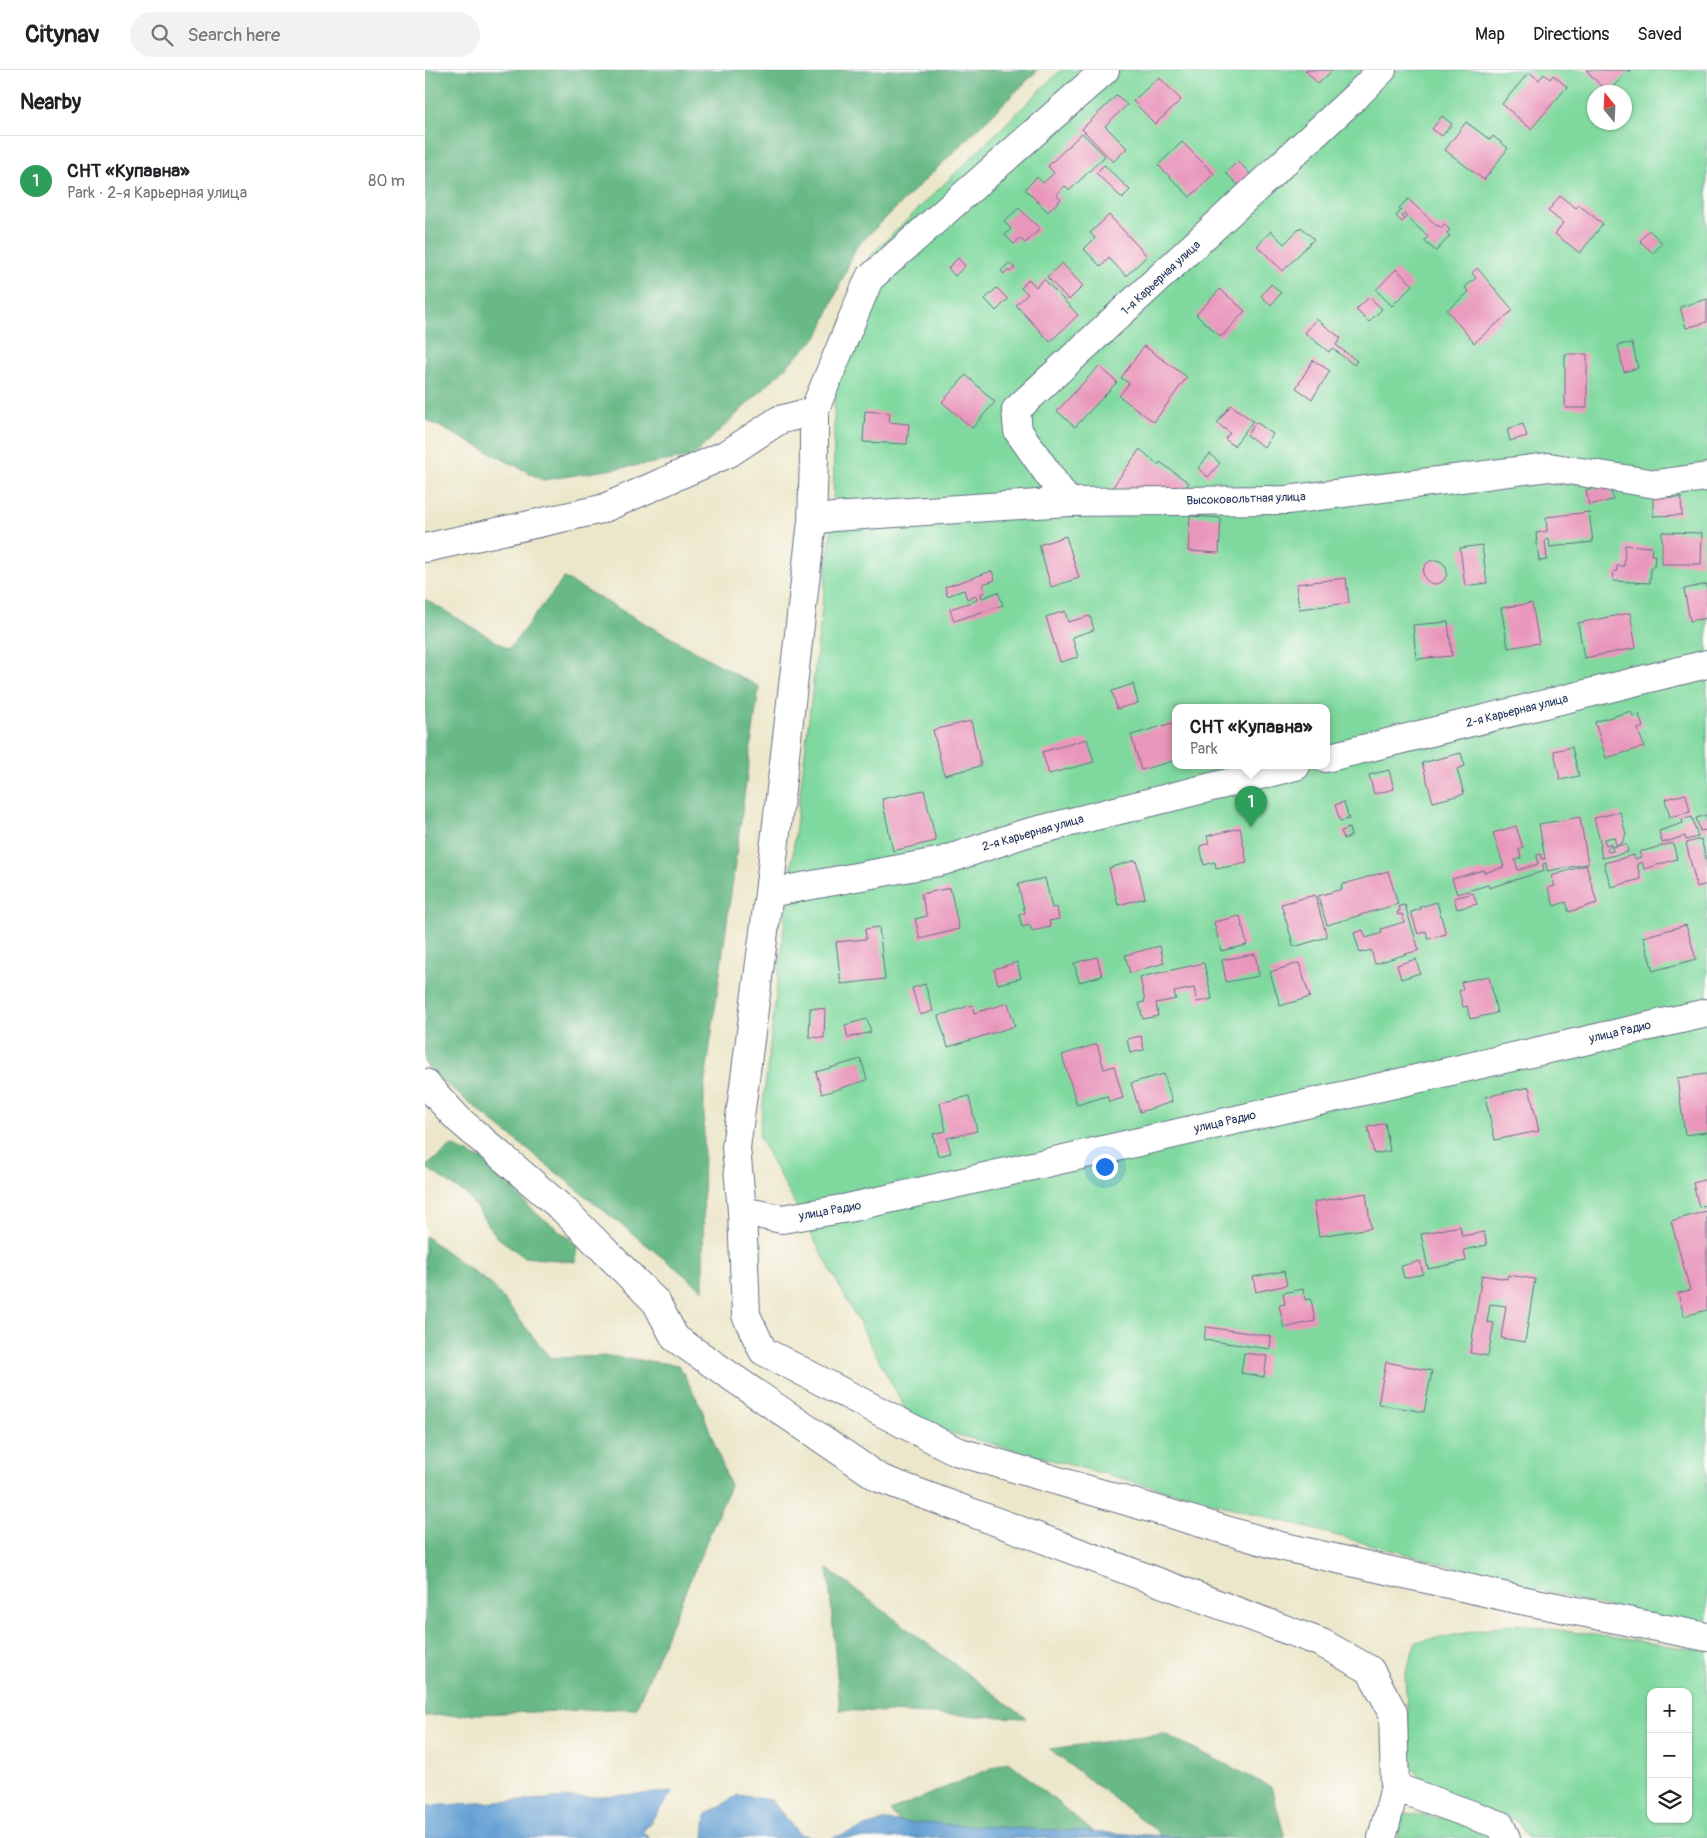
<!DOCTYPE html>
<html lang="en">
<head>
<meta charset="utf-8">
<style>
  body { margin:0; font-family:Pangolin,sans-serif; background:#f2f2f2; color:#202124 }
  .controls { position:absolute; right:15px; bottom:15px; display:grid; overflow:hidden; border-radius:10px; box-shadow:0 1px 4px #0004 }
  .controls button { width:45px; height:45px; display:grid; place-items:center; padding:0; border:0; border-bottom:1px solid #e0e0e0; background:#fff; color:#202124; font:25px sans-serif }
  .compass { position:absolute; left:1162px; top:15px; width:45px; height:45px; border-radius:50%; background:#fff; box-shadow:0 1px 4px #0004; rotate:342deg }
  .you { position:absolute; left:679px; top:1096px; width:18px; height:18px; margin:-12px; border:4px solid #fff; border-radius:50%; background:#1a73e8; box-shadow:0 0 0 8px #1a73e833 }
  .badge { display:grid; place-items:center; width:32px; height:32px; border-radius:50%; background:#111827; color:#fff; font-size:16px; font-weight:700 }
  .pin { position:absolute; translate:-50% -41px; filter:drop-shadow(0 1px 2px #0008) }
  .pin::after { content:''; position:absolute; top:26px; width:18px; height:15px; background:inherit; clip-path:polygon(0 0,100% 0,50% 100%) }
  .popup { position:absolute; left:747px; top:634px; width:158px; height:65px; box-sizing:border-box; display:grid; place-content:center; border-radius:10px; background:#fff; filter:drop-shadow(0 1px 4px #0005); font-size:16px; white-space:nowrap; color:#757577 }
  .popup b { font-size:19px; color:#202124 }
  .popup::after { content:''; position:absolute; left:50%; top:100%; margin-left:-10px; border:10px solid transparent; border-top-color:#fff }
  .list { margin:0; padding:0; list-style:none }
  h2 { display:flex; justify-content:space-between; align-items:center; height:65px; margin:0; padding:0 20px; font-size:21px }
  h2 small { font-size:16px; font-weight:400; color:#757577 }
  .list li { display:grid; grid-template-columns:32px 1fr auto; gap:15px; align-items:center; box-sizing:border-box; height:90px; padding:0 20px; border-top:1px solid #e0e0e0 }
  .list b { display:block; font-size:19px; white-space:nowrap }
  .list p { margin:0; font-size:16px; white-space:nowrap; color:#757577 }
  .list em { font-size:16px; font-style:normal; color:#757577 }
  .icon { flex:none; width:28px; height:28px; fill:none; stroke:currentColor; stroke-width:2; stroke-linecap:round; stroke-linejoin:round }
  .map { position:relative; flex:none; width:1282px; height:1768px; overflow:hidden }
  header { display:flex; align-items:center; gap:30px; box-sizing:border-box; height:70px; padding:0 25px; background:#fff; border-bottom:1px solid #e0e0e0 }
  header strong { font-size:24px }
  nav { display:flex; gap:28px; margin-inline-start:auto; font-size:18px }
  .search { width:350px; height:45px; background:#f2f2f2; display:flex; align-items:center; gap:12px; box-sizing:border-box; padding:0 18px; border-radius:28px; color:#757577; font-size:19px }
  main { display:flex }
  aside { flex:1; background:#fff }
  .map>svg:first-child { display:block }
</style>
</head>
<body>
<header>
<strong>Citynav</strong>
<div class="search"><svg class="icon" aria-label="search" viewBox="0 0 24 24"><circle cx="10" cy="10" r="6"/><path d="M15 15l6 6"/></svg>Search here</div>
<nav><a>Map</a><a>Directions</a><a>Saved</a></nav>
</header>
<main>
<aside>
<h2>Nearby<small></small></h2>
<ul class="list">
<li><span class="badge" style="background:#2e9e5b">1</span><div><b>СНТ «Купавна»</b><p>Park · 2-я Карьерная улица</p></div><em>80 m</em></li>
</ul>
</aside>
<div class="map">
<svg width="1282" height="1768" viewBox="0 0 1282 1768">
  <rect width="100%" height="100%" fill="#fdfcf7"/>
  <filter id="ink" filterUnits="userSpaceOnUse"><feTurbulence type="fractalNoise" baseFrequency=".02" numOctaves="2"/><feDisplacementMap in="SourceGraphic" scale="10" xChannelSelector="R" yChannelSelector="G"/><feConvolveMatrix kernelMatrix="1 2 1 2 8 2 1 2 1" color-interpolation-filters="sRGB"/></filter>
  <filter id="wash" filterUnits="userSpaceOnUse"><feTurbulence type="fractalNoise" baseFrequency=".0096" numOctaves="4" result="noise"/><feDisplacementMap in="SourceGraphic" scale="20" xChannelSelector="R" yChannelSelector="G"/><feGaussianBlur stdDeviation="1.12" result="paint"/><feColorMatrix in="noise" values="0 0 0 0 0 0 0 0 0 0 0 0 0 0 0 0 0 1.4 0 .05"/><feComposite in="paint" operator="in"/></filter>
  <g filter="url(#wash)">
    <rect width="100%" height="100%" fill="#ece7ca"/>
    <path fill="#7fd99f" stroke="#4d847e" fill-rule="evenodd" d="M636 0H1282V1564L488 1353 334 1067 408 447 410 269 445 186ZM1170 22H1200V52H1170ZM751 638H901V696H751Z
      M1091 1554 1282 1581V1768H1102L1094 1752 1004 1720 986 1695 980 1605 991 1572ZM1226 1622H1263V1749H1226Z
      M978 1743 1047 1752 1062 1763 1065 1768H972Z"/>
    <path fill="#67b986" stroke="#417472" d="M0 0H613L431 177 393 266 267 387 118 410 0 349Z
      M139 508 334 617 279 1020 278 1220 7 1003 0 993V529L84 579Z
      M27 1076 60 1091 110 1142 153 1175 151 1192 99 1187 72 1167 42 1125 0 1097Z
      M0 1166 68 1216 125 1288 183 1286 254 1295 276 1337 305 1416 211 1638 0 1646Z
      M403 1499 601 1648 415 1640Z
      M740 1664 846 1717 860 1768H736L733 1762 624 1679Z
      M583 1691 675 1768H488L465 1741Z"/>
    <path fill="#639fd3" stroke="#3f6798" d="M248 1722 217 1763 225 1768H0V1736Z
      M313 1725 346 1730 374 1764 391 1768H279L281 1745Z
      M459 1751 777 1768H407Z"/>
    <g id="blocks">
      <path fill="#e996bb" d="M880 0H908L893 14Z
        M1161 0H1205L1182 22Z
        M1104 2 1114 10 1119 4 1125 9 1128 5 1142 17 1106 59 1077 34Z
        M734 7 756 30 730 54 708 31Z
        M692 25 702 35 680 56 702 78 688 92 657 59Z
        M1017 46 1027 54 1017 66 1007 59Z
        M1041 52 1065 70 1068 66 1083 78 1059 110 1020 80Z
        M657 63 680 86 645 120 640 116 631 124 636 129 623 142 600 119 612 107 618 113 629 103 623 96Z
        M757 72 789 104 765 127 733 95Z
        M813 91 827 106 815 117 801 103Z
        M679 95 705 120 697 128 671 103Z
        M1135 126 1151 138 1154 135 1178 154 1155 183 1130 164 1138 153 1123 141Z
        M983 129 1012 156 1013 155 1016 158 1019 154 1025 160 1022 163 1025 166 1011 181 999 171 1003 167 979 144 977 146 980 149 977 152 971 146 976 140 974 138Z
        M594 138 615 159 600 173 595 168 589 174 580 165 586 159 579 151Z
        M684 145 722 186 701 206 684 188 676 197 659 179 670 168 665 163Z
        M876 157 889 169 858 201 832 176 846 161 859 174Z
        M1224 160 1237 173 1228 183 1215 171Z
        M533 188 540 196 530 206 523 198Z
        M584 193 590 198 585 202 582 200 579 204 576 201Z
        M637 193 658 216 644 230 622 207Z
        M1052 198 1088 240 1049 273 1022 240 1044 222 1040 217 1051 208 1047 203Z
        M971 199 988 215 967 236 951 220Z
        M604 209 611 217 619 209 653 245 625 272 591 235 603 224 596 218Z
        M846 214 856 223 846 235 836 226Z
        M572 218 583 229 571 241 560 229Z
        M795 219 820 241 796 267 771 245Z
        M944 227 957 239 944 252 931 240Z
        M1282 229V252L1261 258 1255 237Z
        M891 249 916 268 911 275 932 291 929 295 907 278 904 282 880 263Z
        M1207 273 1213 298 1199 302 1193 275Z
        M719 276 762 307 729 352 694 326 704 313 696 308Z
        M1140 284H1162V338H1140Z
        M888 290 905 301 887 329 871 318Z
        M674 296 692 312 650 357 632 341Z
        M541 305 570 332 547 358 517 332Z
        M806 335 828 351 809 376 800 369 805 363 792 353Z
        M440 341 465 343 464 352 484 354 482 374 438 372Z
        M831 352 848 364 839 377 822 365Z
        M1098 354 1102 366 1085 371 1082 359Z
        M715 379 733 395 735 392 764 413 756 422 687 418Z
        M785 384 795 393 783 407 773 398Z
        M1185 415 1188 430 1164 435 1161 420Z
        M1256 427 1257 445 1228 446V428Z
        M1164 442 1168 472 1125 477 1124 469 1120 470 1122 490 1114 491 1111 463 1122 461 1121 447Z
        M765 446 796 448 794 483 763 481Z
        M1237 462 1277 463 1276 494H1237Z
        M641 466 654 508 626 517 614 475Z
        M1057 475 1062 513 1040 516 1035 478Z
        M1200 475 1227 477 1226 485H1230L1229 497H1226L1225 513 1188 511 1189 501H1192V496H1199Z
        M998 502a12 12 0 1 1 24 0a12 12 0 1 1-24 0Z
        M567 501 570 510 558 514 560 522 556 524 557 528 573 522 578 535 529 551 525 539 552 530 551 526 542 529 539 520 522 526 520 517Z
        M921 508 924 533 874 539 871 514Z
        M1282 514V548L1265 551 1259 519Z
        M1107 533 1114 573 1083 578 1076 538Z
        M640 541 643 552 665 546 669 560 647 567 653 587 635 592 621 547Z
        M1205 543 1211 578 1159 588 1153 553Z
        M1023 552 1027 586 991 589 988 555Z
        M708 614 713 633 692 639 687 621Z
        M1206 641 1208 646 1214 644 1218 657 1213 659 1219 677 1181 688 1170 652Z
        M546 651 556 696 519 705 508 660Z
        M751 652V690L716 700 706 665Z
        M662 669 669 692 624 704 617 682Z
        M1147 677 1154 706 1135 710 1129 681Z
        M1036 683 1040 696 1032 699 1039 724 1008 732 997 693Z
        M964 700 969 719 949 724 944 705Z
        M499 720 511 771 468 781 457 729Z
        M1261 724 1265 742 1245 747 1240 729Z
        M919 732 924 749 915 751 910 735Z
        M1195 742 1201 764 1197 773 1191 775 1189 767 1179 769 1181 775 1186 773 1187 776 1182 778 1183 782 1188 781 1187 777 1201 774 1203 782 1177 788 1175 776H1176L1169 748Z
        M1282 745V760L1275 761 1271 748Z
        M1155 747 1163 794 1122 801 1121 793 1118 794 1119 801 1064 818 1063 815 1032 824 1027 809 1058 800 1059 803 1079 797 1068 763 1091 756 1098 778 1094 780 1096 788 1090 790 1093 800 1113 794 1112 785 1116 784 1117 789H1120L1114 754Z
        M1267 747 1273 767 1261 770 1260 766 1237 773 1234 761 1258 753 1257 749Z
        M815 758 822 793 791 799 790 792 779 795 775 776 784 773 782 766Z
        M924 758 926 766 919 769 916 761Z
        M1276 769 1282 792V814L1272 817 1261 773Z
        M1248 773 1252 789 1219 799 1217 792 1212 794 1216 809 1186 817 1179 793 1209 785 1210 789 1216 787 1214 782Z
        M711 790 720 828 693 835 684 798Z
        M1161 795 1172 833 1144 842 1141 832 1129 836 1123 818 1130 816 1126 806Z
        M963 801 973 834 902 855 893 826 917 819 916 815Z
        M620 808 627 838 632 837 634 849 624 851 626 857 607 861 605 855 597 857 594 845 600 843 593 814Z
        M525 818 534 859 495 869 490 849 502 846 496 824Z
        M1048 823 1052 834 1032 839 1029 828Z
        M890 825 902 867 869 877 856 834Z
        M1012 832 1021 864 1003 869 1001 861 993 864 986 842 996 839 995 837Z
        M980 835 994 880 950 894 946 880 935 883 929 863 938 860 941 868 957 863 956 859 979 852 977 844 973 845 972 842 975 841 974 836Z
        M815 846 822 875 796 881 789 852Z
        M1261 855 1271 889 1228 901 1218 867Z
        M454 857 460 909 416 914 411 872 441 869 440 859Z
        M735 876 739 893 705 903 700 885Z
        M830 884 834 906 801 912 797 890Z
        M672 887 677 906 654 912 649 893Z
        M991 889 995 903 976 909 972 895Z
        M592 892 596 908 573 914 569 899Z
        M779 893 787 929 772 932 769 918 749 922 751 929 731 933 733 946 718 949 714 933 720 932 715 907Z
        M874 893 885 927 855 936 845 902Z
        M1064 906 1072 943 1045 949 1042 936 1038 937 1034 921 1038 919 1036 912Z
        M500 914 508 941 495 945 487 918Z
        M583 933 590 956 523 977 513 946 547 935 549 943Z
        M385 938 400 939 399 968 384 967Z
        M442 949 446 962 423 968 420 955Z
        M716 966 719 980 705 983 702 969Z
        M672 974 679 999 689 996 698 1028 684 1032 682 1026 652 1035 637 985Z
        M436 989 442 1010 397 1024 391 1002Z
        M739 1004 747 1032 715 1042 706 1013Z
        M1282 1004V1062L1260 1065 1252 1008Z
        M1104 1017 1114 1061 1070 1070 1060 1027Z
        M544 1026 552 1061 522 1068 526 1083 513 1086 508 1064 521 1061 515 1033Z
        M960 1053 965 1081 949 1084 943 1057Z
        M1282 1109V1135L1274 1137 1268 1113Z
        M941 1123 946 1158 894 1166 889 1132Z
        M1282 1141V1240L1259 1246 1253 1223 1265 1220 1246 1151Z
        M1035 1156 1037 1166 1059 1162 1062 1175 1039 1180 1041 1191 1003 1199 996 1164Z
        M995 1191 998 1204 979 1208 976 1196Z
        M859 1201 862 1215 831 1222 828 1207Z
        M1057 1205 1082 1209 1083 1205 1110 1209 1100 1272 1076 1268 1081 1236 1065 1234 1062 1252 1069 1253 1063 1286 1045 1283Z
        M878 1219 880 1230 886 1229 890 1251 859 1258 854 1235 860 1234 858 1223Z
        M781 1257 846 1266 845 1279 779 1270Z
        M819 1283 842 1286 839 1307 816 1303Z
        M961 1292 1007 1301 999 1342 953 1334Z"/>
    </g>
  </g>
  <g filter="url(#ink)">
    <use href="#blocks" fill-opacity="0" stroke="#646f84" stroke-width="1"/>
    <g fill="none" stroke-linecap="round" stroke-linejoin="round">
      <defs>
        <path id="minor" d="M680 0 444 209 389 341V388L387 451 344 823 311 1078 317 1141 321 1245 338 1281 531 1381 855 1476 1091 1529 1282 1567
          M643 432 593 361 591 340 930 27 957 0
          M387 451 408 447 643 432 862 430 1124 397 1231 414 1282 407
          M0 478 177 439 304 383 354 350 389 341
          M901 688 1282 594
          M344 823 518 791 598 764 871 696
          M0 1013 33 1049 140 1141 231 1232 250 1268 454 1408 897 1573 945 1600 968 1642 970 1717 957 1768
          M317 1141 357 1149 423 1138 1282 943
          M970 1717 1075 1755 1081 1768"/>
      </defs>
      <use href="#minor" stroke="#646f84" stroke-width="30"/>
      <use href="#minor" stroke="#fff" stroke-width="28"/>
    </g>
  </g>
  <g text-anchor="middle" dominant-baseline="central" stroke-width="4" stroke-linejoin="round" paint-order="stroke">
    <g font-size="12" fill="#1b2f5e" stroke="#fdfcf7">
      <text transform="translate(736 208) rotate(-43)">1-я Карьерная улица</text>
      <text transform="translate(821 429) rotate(-2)">Высоковольтная улица</text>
      <text transform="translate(1092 641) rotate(-14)">2-я Карьерная улица</text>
      <text transform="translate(608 763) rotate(-16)">2-я Карьерная улица</text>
      <text transform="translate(1195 962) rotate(-13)">улица Радио</text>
      <text transform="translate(800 1052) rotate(-13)">улица Радио</text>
      <text transform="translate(405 1141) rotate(-10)">улица Радио</text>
    </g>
  </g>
</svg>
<div class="controls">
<button>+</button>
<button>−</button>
<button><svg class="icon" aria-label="layers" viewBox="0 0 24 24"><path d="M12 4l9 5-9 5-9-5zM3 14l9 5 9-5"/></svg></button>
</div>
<svg class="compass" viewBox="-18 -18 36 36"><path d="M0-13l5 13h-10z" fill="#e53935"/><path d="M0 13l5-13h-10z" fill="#757577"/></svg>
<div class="you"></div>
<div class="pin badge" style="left:826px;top:757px;background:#2e9e5b">1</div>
<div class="popup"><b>СНТ «Купавна»</b>Park</div>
</div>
</main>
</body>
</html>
